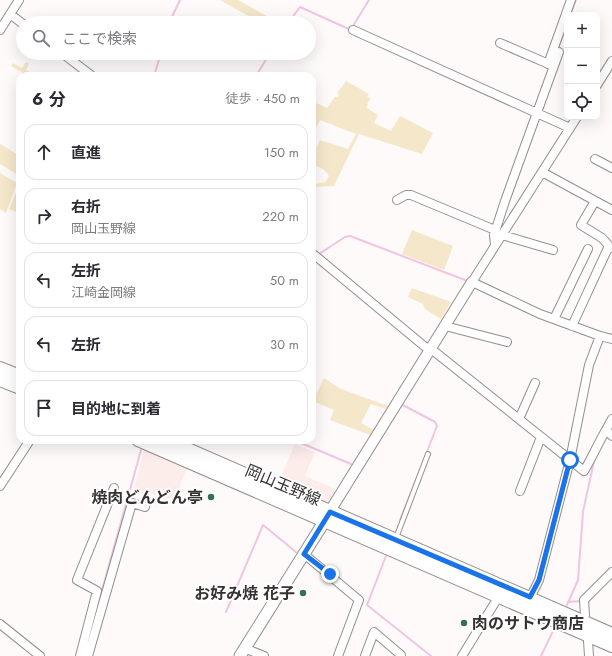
<!DOCTYPE html>
<html lang="ja">
<head>
<meta charset="utf-8">
<style>
  body { margin:0; font-family:Jost,"Noto Sans JP",sans-serif; background:#f7f7f7; color:#2b2b33 }
  .controls { position:absolute; right:12px; top:12px; display:grid; overflow:hidden; border-radius:8px; box-shadow:0 4px 16px #0002 }
  .controls button { width:36px; height:36px; display:grid; place-items:center; padding:0; border:0; border-bottom:1px solid #e1e1e2; background:#fff; color:#2b2b33; font:20px sans-serif }
  .stop { position:absolute; width:12px; height:12px; margin:-9px; border:3px solid #1a73e8; border-radius:50%; background:#fff }
  .stop.end { background:#1a73e8; border-color:#fff; box-shadow:0 1px 4px #0008 }
  .list { margin:0; padding:0; list-style:none }
  h2 { display:flex; justify-content:space-between; align-items:center; height:52px; margin:0; padding:0 16px; font-size:17px }
  h2 small { font-size:13px; font-weight:400; color:#7c7c81 }
  .list li { display:grid; grid-template-columns:26px 1fr auto; gap:12px; align-items:center; box-sizing:border-box; height:56px; margin:0 8px 8px; padding:0 8px; border:1px solid #e1e1e2; border-radius:12px }
  .list b { display:block; font-size:15px; white-space:nowrap }
  .list p { margin:0; font-size:13px; white-space:nowrap; color:#7c7c81 }
  .list em { font-size:13px; font-style:normal; color:#7c7c81 }
  .icon { flex:none; width:22px; height:22px; fill:none; stroke:currentColor; stroke-width:2; stroke-linecap:round; stroke-linejoin:round }
  .map { position:relative; flex:none; width:612px; height:656px; overflow:hidden }
  .search { position:absolute; background:#fff; box-shadow:0 4px 16px #0002; left:16px; top:16px; width:300px; height:44px; display:flex; align-items:center; gap:10px; box-sizing:border-box; padding:0 14px; border-radius:22px; color:#7c7c81; font-size:15px }
  .panel { position:absolute; background:#fff; box-shadow:0 4px 16px #0002; left:16px; top:72px; width:300px; height:372px; border-radius:12px }
  .map>svg:first-child { display:block }
</style>
</head>
<body>
<div class="map">
<svg width="612" height="656" viewBox="0 0 612 656">
  <rect width="100%" height="100%" fill="#fefaf9"/>
  <path fill="#fdedea" d="M295 444 315 452 305 476 335 489 329 503 279 481Z
    M144 450 187 469 174 500 134 489Z"/>
  <path fill="#f5e7ca" d="M220 0H238L279 23H261Z
    M26 62 29 64 26 70 38 76H28L11 66 13 63 22 68Z
    M346 81 369 94 367 97 371 99 368 102 367 108 378 115 374 123 391 131 400 116 433 133 422 154 359 134 334 186 312 187V185L325 182 329 176C325 169 320 166 312 166V158L320 140 348 149 356 134 320 120 316 128 312 126V101L327 108 335 97H338L339 94 337 93Z
    M0 144 20 156 18 175 0 164Z
    M0 173 17 183 6 213 0 209Z
    M16 192 20 194V214L9 209Z
    M412 230 453 246 444 270 402 254Z
    M412 288 451 302 441 319 425 309 423 304 408 297Z
    M324 378 341 389 388 406 386 409 371 404 361 423 374 430 370 435 330 420 334 410 313 401Z"/>
  <g fill="none" stroke-linecap="round" stroke-linejoin="round">
    <path stroke="#f1c5e1" stroke-width="2" d="M570 15 576 0
      M169 23 180 0
      M288 23 300 7 351 30
      M353 26 369 0
      M558 49 567 24
      M154 76 161 53
      M256 76 270 53
      M319 254 345 237 350 236 465 280
      M401 404 435 422 437 426 426 454
      M294 440 351 464
      M400 520 424 460
      M386 556 367 605 431 656
      M568 602 581 601
      M567 605 578 580 583 512 594 461
      M226 612 263 525 296 552
      M92 626 141 450
      M541 656 554 629"/>
    <defs>
      <path id="service" d="M396 538 428 454"/>
      <path id="minor" d="M10 14 23 24
        M0 30 19 0
        M353 30 570 128
        M500 43 551 65
        M62 53 92 76
        M548 64 571 0
        M597 85 612 61
        M595 159 612 168
        M542 172 612 210
        M397 200 406 195H411L495 230
        M595 201 581 225 602 238 611 248
        M502 235 553 250
        M495 245 494 235 505 201 559 52
        M312 253 424 346 435 352 584 471C586 469 602 436 606 430L612 436
        M554 319 588 249
        M445 326 507 342
        M572 326 608 248H612
        M600 336 612 339
        M519 419 535 383
        M606 430 612 419
        M0 486 30 440
        M520 491 541 437
        M304 554 359 600 338 656
        M528 602 539 580 570 460 589 365 600 336 540 314 472 282 577 117
        M582 620 585 615 584 600 612 572
        M0 624 40 656
        M244 648 264 656
        M80 656 97 591 77 580 114 488
        M88 656 132 503 145 507
        M365 656 374 632 401 655 400 656
        M462 656 499 596
        M589 656 588 641 589 636"/>
      <path id="tertiary" d="M330 511 472 282"/>
      <path id="secondary" d="M240 656 329 514"/>
      <path id="primary" d="M0 368 20 376
        M0 380 20 388
        M138 440 612 646
        M167 440 612 634"/>
    </defs>
    <use href="#service" stroke="#948e8d" stroke-width="6"/>
    <use href="#minor" stroke="#948e8d" stroke-width="10"/>
    <use href="#tertiary" stroke="#948e8d" stroke-width="12"/>
    <use href="#secondary" stroke="#948e8d" stroke-width="13"/>
    <use href="#primary" stroke="#948e8d" stroke-width="14"/>
    <use href="#service" stroke="#fff" stroke-width="4"/>
    <use href="#minor" stroke="#fff" stroke-width="8"/>
    <use href="#tertiary" stroke="#fff" stroke-width="10"/>
    <use href="#secondary" stroke="#fff" stroke-width="11"/>
    <use href="#primary" stroke="#fff" stroke-width="12"/>
  </g>
  <g fill="none" stroke-linecap="round" stroke-linejoin="round">
    <path stroke="#1a73e8" stroke-width="5" d="M330 574 304 554 330 512 530 597 539 580 570 460"/>
  </g>
  <g fill="#366e56" stroke="#fff" stroke-width="1.5">
    <circle cx="211" cy="497" r="4"/>
    <circle cx="303" cy="593" r="4"/>
    <circle cx="464" cy="623" r="4"/>
  </g>
  <g text-anchor="middle" dominant-baseline="central" stroke-width="4" stroke-linejoin="round" paint-order="stroke">
    <g font-size="16" fill="#353232" stroke="#fff">
      <text transform="translate(283 485) rotate(23)">岡山玉野線</text>
    </g>
    <g font-size="16" font-weight="bold" fill="#353232" stroke="#fff" text-anchor="end">
      <text x="203" y="497">焼肉どんどん亭</text>
      <text x="295" y="593">お好み焼 花子</text>
      <text x="472" y="623" text-anchor="start">肉のサトウ商店</text>
    </g>
  </g>
</svg>
<div class="controls">
<button>+</button>
<button>−</button>
<button><svg class="icon" aria-label="locate" viewBox="0 0 24 24"><circle cx="12" cy="12" r="6"/><path d="M12 2v4M12 18v4M2 12h4M18 12h4"/></svg></button>
</div>
<div class="stop" style="left:570px;top:460px"></div>
<div class="stop end" style="left:330px;top:574px"></div>
<div class="search"><svg class="icon" aria-label="search" viewBox="0 0 24 24"><circle cx="10" cy="10" r="6"/><path d="M15 15l6 6"/></svg>ここで検索</div>
<section class="panel">
<h2>6 分<small>徒歩 · 450 m</small></h2>
<ul class="list">
<li><svg class="icon" aria-label="ahead" viewBox="0 0 24 24"><path d="M12 20V5M6 11l6-6 6 6"/></svg><div><b>直進</b></div><em>150 m</em></li>
<li><svg class="icon" aria-label="right" viewBox="0 0 24 24"><path d="M7 20v-9h11M14 6l5 5-5 5"/></svg><div><b>右折</b><p>岡山玉野線</p></div><em>220 m</em></li>
<li><svg class="icon" aria-label="left" viewBox="0 0 24 24"><path d="M17 20v-9H6M10 6l-5 5 5 5"/></svg><div><b>左折</b><p>江崎金岡線</p></div><em>50 m</em></li>
<li><svg class="icon" aria-label="left" viewBox="0 0 24 24"><path d="M17 20v-9H6M10 6l-5 5 5 5"/></svg><div><b>左折</b></div><em>30 m</em></li>
<li><svg class="icon" aria-label="arrive" viewBox="0 0 24 24"><path d="M6 21V4h12l-3 4 3 4H6"/></svg><div><b>目的地に到着</b></div></li>
</ul>
</section>
</div>
</body>
</html>
